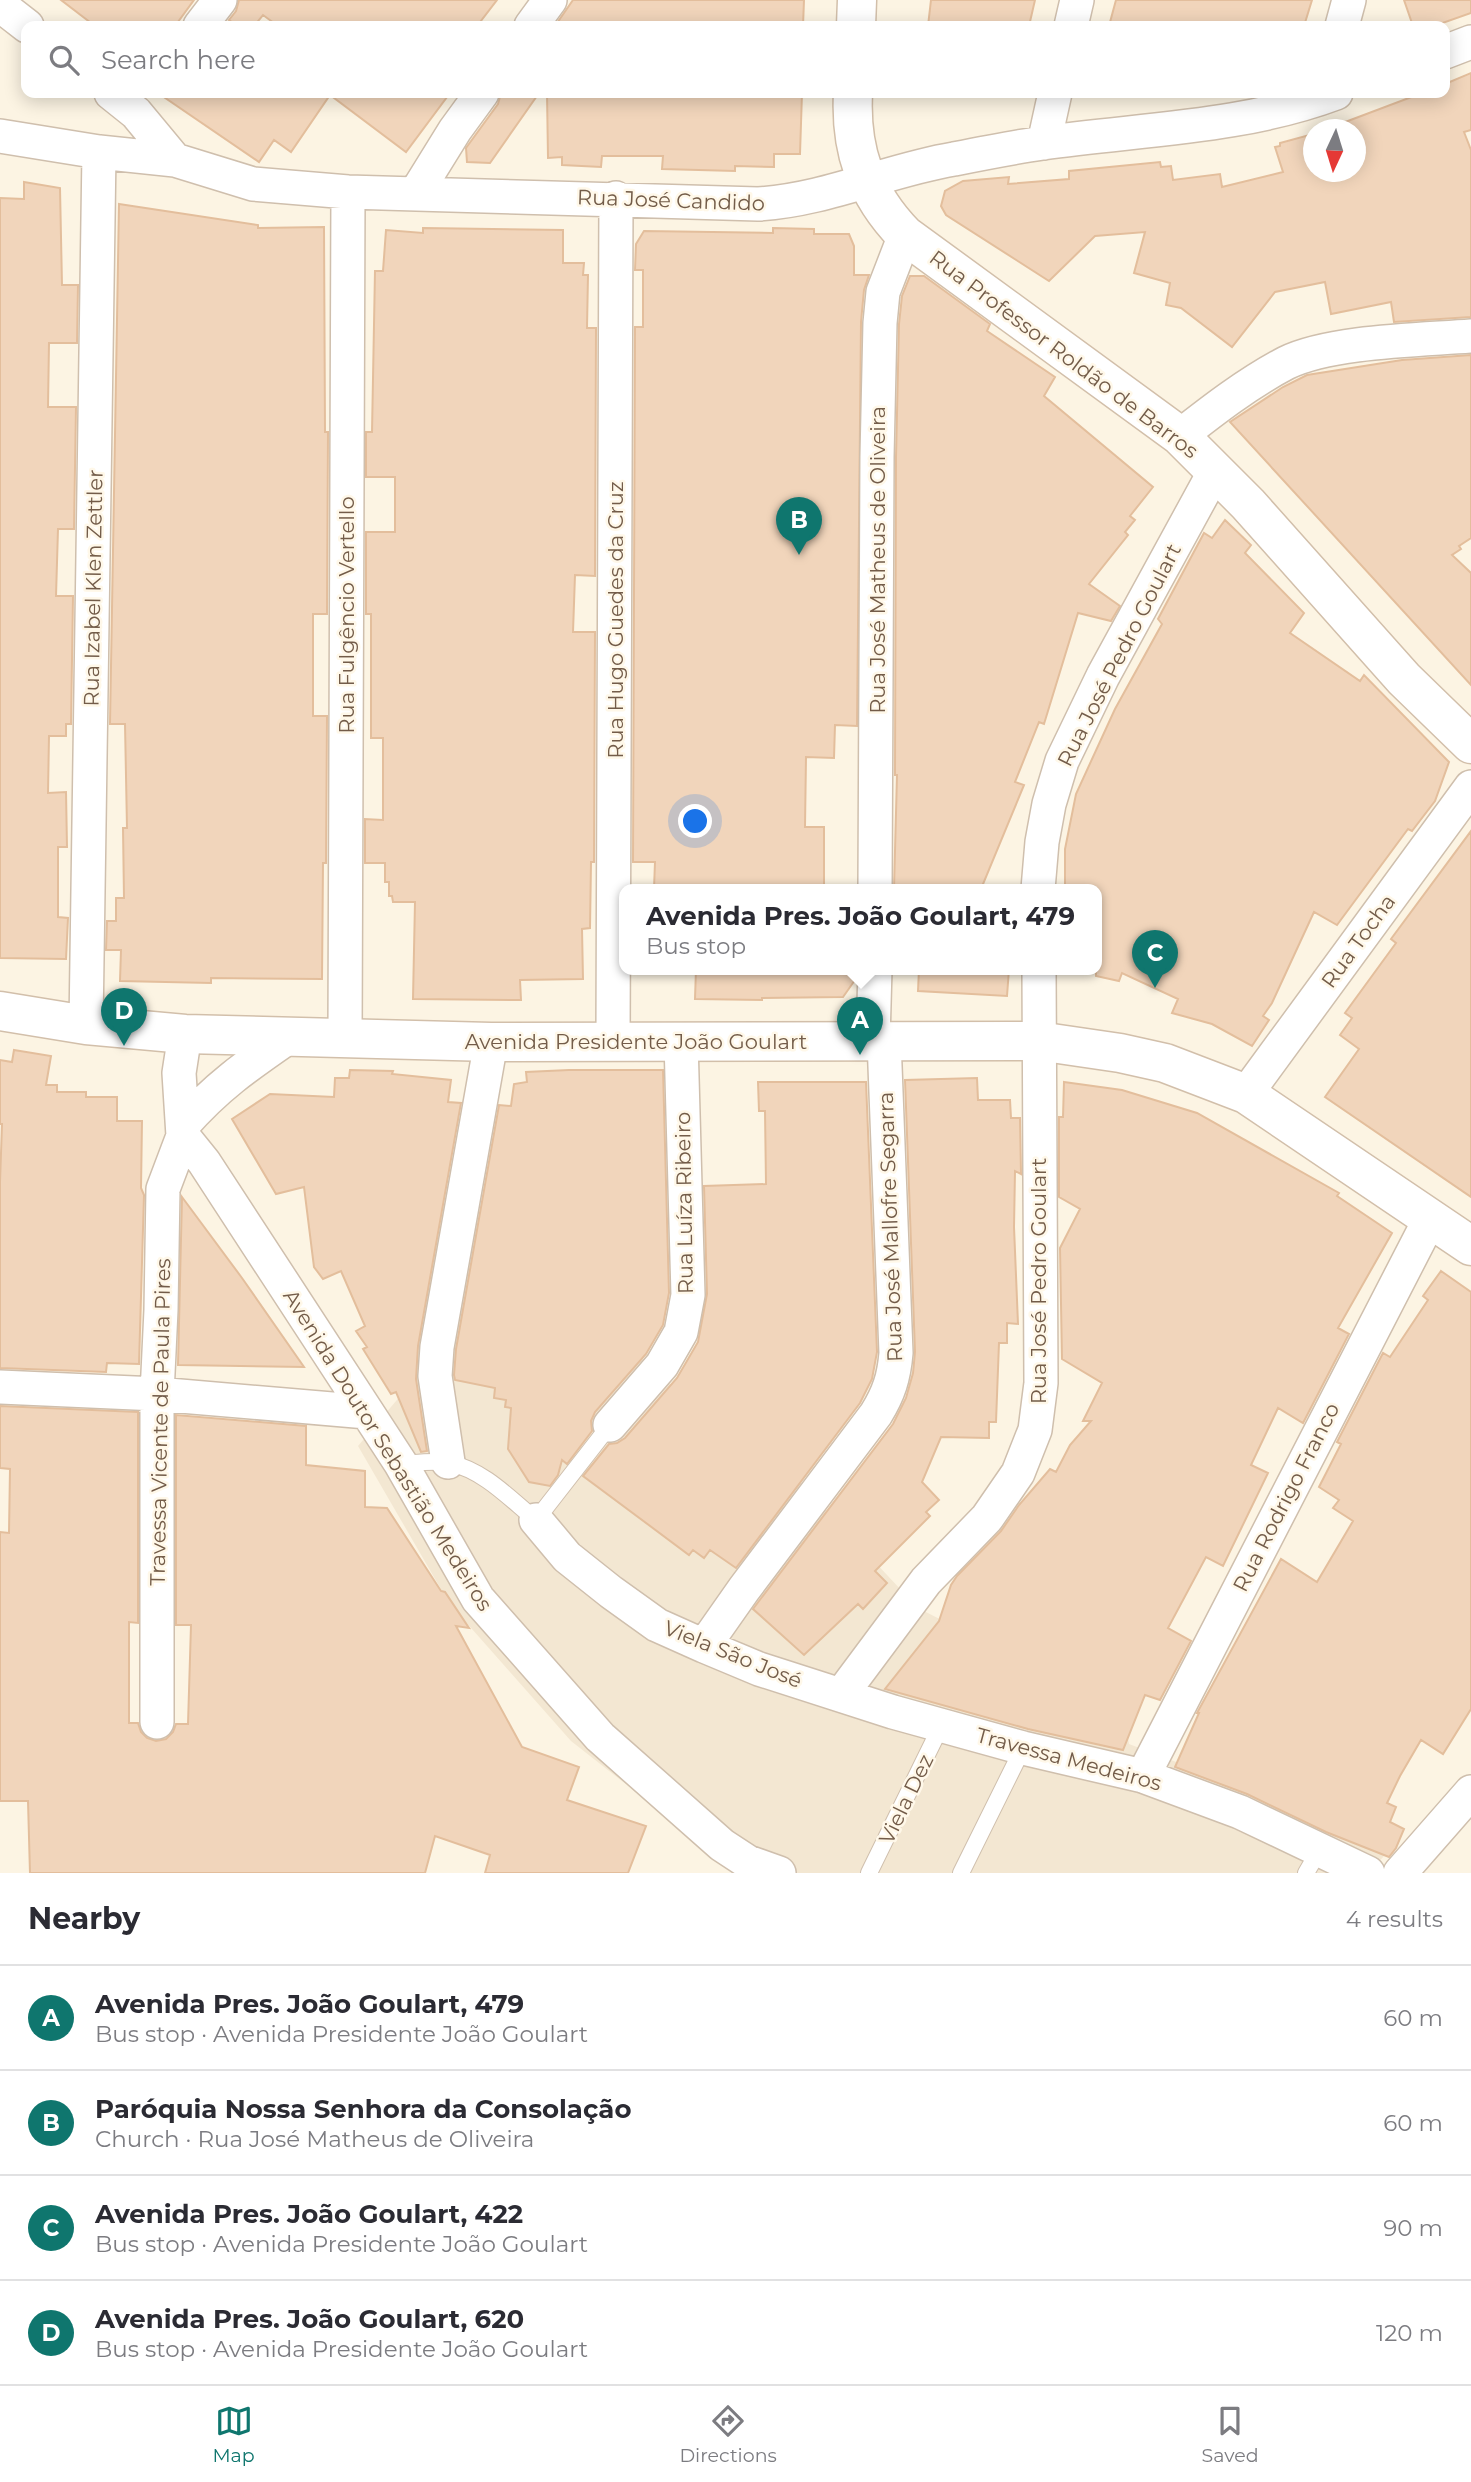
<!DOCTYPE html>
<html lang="en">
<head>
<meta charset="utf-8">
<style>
  body { margin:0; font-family:Montserrat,sans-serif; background:#f7f7f7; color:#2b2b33 }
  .compass { position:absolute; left:1303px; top:119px; width:63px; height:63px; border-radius:50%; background:#fff; box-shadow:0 4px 18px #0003; rotate:184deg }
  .you { position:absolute; left:696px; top:822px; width:24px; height:24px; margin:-18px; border:5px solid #fff; border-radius:50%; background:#1a73e8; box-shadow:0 0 0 10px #1a73e833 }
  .badge { display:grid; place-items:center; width:46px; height:46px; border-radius:50%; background:#0f766e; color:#fff; font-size:23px; font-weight:700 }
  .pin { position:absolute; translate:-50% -58px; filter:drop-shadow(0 2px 4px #0008) }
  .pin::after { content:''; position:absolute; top:37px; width:24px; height:21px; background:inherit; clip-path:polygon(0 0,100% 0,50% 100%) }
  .popup { position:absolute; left:619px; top:884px; width:483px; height:91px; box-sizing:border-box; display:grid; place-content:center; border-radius:14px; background:#fff; filter:drop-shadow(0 2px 5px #0005); font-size:23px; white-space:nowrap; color:#7c7c81 }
  .popup b { font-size:26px; color:#2b2b33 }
  .popup::after { content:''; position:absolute; left:50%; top:100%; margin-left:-14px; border:14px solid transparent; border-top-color:#fff }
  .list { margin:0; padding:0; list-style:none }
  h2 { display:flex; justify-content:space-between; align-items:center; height:91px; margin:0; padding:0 28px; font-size:30px }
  h2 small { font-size:23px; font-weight:400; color:#7c7c81 }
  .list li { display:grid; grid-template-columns:46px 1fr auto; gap:21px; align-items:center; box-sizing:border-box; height:105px; padding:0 28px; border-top:2px solid #e1e1e2 }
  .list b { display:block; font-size:26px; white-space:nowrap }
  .list p { margin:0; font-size:23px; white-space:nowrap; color:#7c7c81 }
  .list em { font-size:23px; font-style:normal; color:#7c7c81 }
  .icon { flex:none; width:38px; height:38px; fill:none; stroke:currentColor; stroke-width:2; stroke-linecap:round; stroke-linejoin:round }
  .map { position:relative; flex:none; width:1471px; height:1873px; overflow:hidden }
  .search { position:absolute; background:#fff; box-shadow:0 4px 18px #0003; left:21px; right:21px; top:21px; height:77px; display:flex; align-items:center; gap:18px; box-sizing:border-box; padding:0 24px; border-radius:14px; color:#7c7c81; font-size:26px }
  .sheet { height:511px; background:#fff }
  nav { display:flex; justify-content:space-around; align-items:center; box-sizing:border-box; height:98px; border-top:2px solid #e1e1e2; background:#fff; font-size:19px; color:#7c7c81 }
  nav a { display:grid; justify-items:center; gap:4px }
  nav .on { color:#0f766e }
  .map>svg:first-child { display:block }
</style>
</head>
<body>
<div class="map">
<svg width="1471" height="1873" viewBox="0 0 1471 1873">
  <rect width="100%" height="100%" fill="#fcf4e3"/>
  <path fill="#f3e7d2" d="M440 1203 516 1219 639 1309 643 1364 796 1478 918 1608 1124 1713 1129 1744 1394 1845 1374 1867 1379 1873H759L725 1862 571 1741 449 1603 358 1446 407 1388Z"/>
  <path fill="#f1d5bb" stroke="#e3be9c" stroke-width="2" d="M61 0H194L175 26H95Z
    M239 0H497L477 26H278L263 15 254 26H237L229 20 236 11Z
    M573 0H804L803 26H555Z
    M931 0H1035L1029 26H928Z
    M1116 0H1312L1304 26H1109Z
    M1404 0H1471V13L1434 26H1413Z
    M1471 73V130L1464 132 1471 150V317L1394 322 1391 302 1331 314 1325 282 1275 292 1232 347 1181 308 1166 305 1170 283 1134 273 1145 232 1095 236 1049 281 946 215 941 206 945 191 963 181 1009 177 1008 184 1069 179V171L1160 162 1161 167 1171 166 1173 180 1220 174 1222 187 1283 172 1275 147 1280 146V143L1313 134V172H1355V130H1324L1422 93H1445V84Z
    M158 93H450L406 152 330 95 291 152 274 140 259 162Z
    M501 93H539L490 163 467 162 466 148 498 104Z
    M547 93H802L800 154H774V167L735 166V171L662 169 663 156H602L601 167 562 165V157L548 158Z
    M24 182 60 188 62 285H78L77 343H49L48 407H76L74 529H58L56 596H73L71 724H66V736H49L48 793 66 792 67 847H58V917L68 918 66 959 0 958V198L24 199Z
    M119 204 258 225V228L324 227 325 432H328L327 614H313V716H327L326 863H323L322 979 211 978V983L120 981 121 950H106L107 921H116V898H124L123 828H127L125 724H110Z
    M423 228 563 230V263H584L583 275H588L587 328H596L595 576 575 575 573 632H595L594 862H591L590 928 582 929 583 979 520 980 521 1000 413 999 415 902H393L392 896H389V882H385V863H365V819L383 820V738H371V614H366V532H395V477H366V432H372L375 271H383L386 230 423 233Z
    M773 228 814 229V234H849L854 246V275H869L864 290 861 322 857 726 835 725 834 758 806 757 805 827H824V889H654L655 862H633L635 327H643V270H635L636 244 644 231 773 233Z
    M910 276H924L990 324 987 331 1055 377 1044 396 1153 487 1130 516 1135 520 1125 532 1128 535 1089 584 1120 606 1111 621 1078 613 1044 724 1039 722 1015 782 1024 785 981 889H894L897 775H895L896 457 899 324 902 296Z
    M1471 355V538L1459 546 1461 549 1452 555 1471 573V685L1230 422 1283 387 1307 375 1402 360Z
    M1225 520 1251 545 1245 553 1304 613 1290 633 1360 681 1364 675 1449 762 1435 801 1412 831 1408 829 1337 925 1314 912 1272 1003 1263 1016 1269 1020 1252 1046 1212 1024 1172 1013 1178 999 1122 973 1119 981 1096 976V889H1065V849L1076 794 1115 709 1162 624 1158 619 1204 533 1212 538Z
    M1471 831V1197L1325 1097 1359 1049 1340 1035 1352 1018 1345 1013 1396 943 1391 939Z
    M696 969H856L855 980 843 997 762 998V1000L695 999Z
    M919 969H1009L1007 996 918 991Z
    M14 1050 51 1056 46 1085H57V1092H86V1097H117V1121H142L141 1188 144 1195 139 1364 107 1363 106 1372 0 1368V1182L2 1124H0V1060L12 1062Z
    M350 1070 393 1071 392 1074 451 1080 448 1102 461 1103 418 1346 416 1379 427 1451 421 1452 396 1392 391 1394 363 1349 367 1347 356 1331 365 1326 341 1271 323 1279 314 1267 304 1187 276 1194 232 1119 270 1094 334 1097 335 1078H349Z
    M569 1070H663L669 1293 663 1325 646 1354 595 1412 591 1421 592 1431 567 1464 562 1460 558 1475 550 1486 529 1482 508 1449 511 1408 505 1407 506 1400 494 1398 495 1388 455 1380 454 1375 456 1349 499 1105 511 1106 514 1084 527 1082 526 1072Z
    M977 1078 978 1100H1010L1011 1118H1020L1021 1174 1015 1171 1014 1227 1018 1324 1007 1323V1343H999L996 1422H989V1438L941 1437 922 1482 939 1500 926 1512 930 1516 875 1571 887 1583 863 1609 858 1604 804 1655 753 1609 893 1424 906 1398 913 1373 915 1352 905 1080Z
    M758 1082H866L877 1352 872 1379 860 1403 736 1568 710 1550 704 1558 693 1550 689 1555 583 1476 609 1444 617 1443 625 1438 677 1378 698 1342 707 1294 704 1186 766 1184 765 1111H759Z
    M1064 1082 1122 1090 1197 1113 1339 1193 1337 1196 1392 1233 1338 1328 1349 1334 1303 1423 1278 1408 1251 1465 1268 1473 1223 1566 1206 1557 1168 1628 1191 1641 1160 1700 1145 1695 1123 1750 1028 1729 885 1689 939 1621 951 1585 957 1576 1001 1531 1019 1505 1050 1469 1056 1472 1070 1445 1091 1421H1083L1102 1383 1062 1359 1060 1248 1080 1209 1059 1197V1117H1063Z
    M182 1197 242 1278 304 1367 178 1365Z
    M1441 1271 1471 1292V1709L1443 1754 1421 1740 1400 1776 1387 1803 1396 1807 1390 1822 1404 1829 1396 1848 1389 1857 1326 1832 1247 1794 1175 1767 1199 1713H1197L1281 1559 1317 1582 1353 1521 1333 1508 1339 1500 1319 1487 1341 1444 1337 1442 1383 1353 1390 1357 1428 1300 1423 1296Z
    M0 1406 138 1412V1623L129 1622V1723H138L141 1732 147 1738 156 1741 166 1739 173 1732 176 1724H188L191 1625H176V1415L306 1426V1465L365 1471V1507L387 1508 441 1591 445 1592 469 1628 456 1626 522 1747 579 1767 567 1800 646 1826 628 1873H485L490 1855 435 1836 425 1873H30L28 1801H0V1532L9 1533 10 1469 0 1468Z"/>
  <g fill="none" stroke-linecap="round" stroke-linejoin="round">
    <defs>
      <path id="lane" d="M401 1464C416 1463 435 1460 450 1463 485 1471 510 1499 536 1520L610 1425
        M869 1873 942 1724
        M961 1873 1023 1748
        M1306 1873 1320 1849"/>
      <path id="street" d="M0 5 27 26
        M200 26 220 0
        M531 26 550 0
        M1071 26 1077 0
        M1342 26 1349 0
        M1445 52 1471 42
        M111 93 136 113 175 160
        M0 136 99 152 175 160 253 184 348 192 758 204C826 200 888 170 954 159 984 153 1014 147 1043 143 1141 129 1243 128 1336 93
        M1044 143 1055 93
        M416 193 455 130 482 93
        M1180 436C1213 410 1248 383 1286 363 1331 341 1420 340 1471 336
        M875 889 877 457 880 323 883 292 905 235
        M1038 889 1042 842 1049 804 1062 761 1103 676 1215 471
        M86 1025 99 152
        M345 1038 348 192
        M873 1040 875 969
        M613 1041 616 198
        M1246 1094 1471 787
        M183 1125C217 1086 248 1065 290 1036
        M183 1136 204 1162 401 1464 478 1599 600 1737 722 1845 748 1862 779 1873
        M0 1387 157 1394 367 1412
        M610 1425 662 1365 681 1332 688 1295 681 1041
        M448 1462 435 1376 437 1347 491 1042
        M536 1520 567 1557 611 1592 657 1625 704 1646 759 1669 893 1712 1023 1748 1143 1776 1240 1812 1368 1873
        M704 1646 744 1589 876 1414C889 1393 894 1377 896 1353L884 1040
        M841 1695 926 1581 987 1518 1018 1473 1035 1430 1041 1383 1039 969
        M157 1722V1394L161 1310 163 1189 183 1136 179 1073 185 1034
        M1143 1776 1430 1219
        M1400 1873 1471 1792"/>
      <path id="secondary" d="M856 26 857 0
        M853 93C850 149 865 194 905 235L1180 436 1248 504 1404 679 1471 744
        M0 1011 86 1025 185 1034 491 1042 1038 1041 1120 1053 1165 1063 1246 1094 1471 1246"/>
    </defs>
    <use href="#lane" stroke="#cfbfad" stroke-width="18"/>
    <use href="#street" stroke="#cfbfad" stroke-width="36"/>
    <use href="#secondary" stroke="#d2bfaa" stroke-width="41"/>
    <use href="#lane" stroke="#fff" stroke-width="16"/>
    <use href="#street" stroke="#fff" stroke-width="33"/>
    <use href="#secondary" stroke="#fff" stroke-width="38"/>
  </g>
  <g text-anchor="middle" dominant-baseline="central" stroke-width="5" stroke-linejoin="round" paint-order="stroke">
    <g font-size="21" fill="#735c49" stroke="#fff8e9">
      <text transform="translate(671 200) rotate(2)">Rua José Candido</text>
      <text transform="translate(1064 354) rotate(37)">Rua Professor Roldão de Barros</text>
      <text transform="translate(877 560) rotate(-90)">Rua José Matheus de Oliveira</text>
      <text transform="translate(93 588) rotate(-89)">Rua Izabel Klen Zettler</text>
      <text transform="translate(346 615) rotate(-90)">Rua Fulgêncio Vertello</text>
      <text transform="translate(615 620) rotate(-90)">Rua Hugo Guedes da Cruz</text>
      <text transform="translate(1119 655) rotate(-63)">Rua José Pedro Goulart</text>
      <text transform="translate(1358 941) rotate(-54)">Rua Tocha</text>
      <text x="636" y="1041">Avenida Presidente João Goulart</text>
      <text transform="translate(684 1203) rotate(-91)">Rua Luíza Ribeiro</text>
      <text transform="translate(890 1227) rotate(-92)">Rua José Mallofre Segarra</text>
      <text transform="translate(1038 1281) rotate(-90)">Rua José Pedro Goulart</text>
      <text transform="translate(160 1422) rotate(-89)">Travessa Vicente de Paula Pires</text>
      <text transform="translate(388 1450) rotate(58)">Avenida Doutor Sebastião Medeiros</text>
      <text transform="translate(1286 1497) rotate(-63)">Rua Rodrigo Franco</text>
      <text transform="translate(733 1654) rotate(22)">Viela São José</text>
      <text transform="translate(1069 1759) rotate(15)">Travessa Medeiros</text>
      <text transform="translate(906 1799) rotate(-64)">Viela Dez</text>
    </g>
  </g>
</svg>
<svg class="compass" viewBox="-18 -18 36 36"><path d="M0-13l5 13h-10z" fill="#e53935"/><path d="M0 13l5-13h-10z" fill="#7c7c81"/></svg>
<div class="you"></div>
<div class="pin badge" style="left:860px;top:1055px">A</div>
<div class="popup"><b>Avenida Pres. João Goulart, 479</b>Bus stop</div>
<div class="pin badge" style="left:799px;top:555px">B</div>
<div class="pin badge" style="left:1155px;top:988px">C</div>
<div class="pin badge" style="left:124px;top:1046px">D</div>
<div class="search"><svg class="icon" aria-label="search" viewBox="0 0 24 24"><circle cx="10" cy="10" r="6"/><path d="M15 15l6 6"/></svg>Search here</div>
</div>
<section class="sheet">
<h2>Nearby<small>4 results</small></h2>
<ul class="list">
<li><span class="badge">A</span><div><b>Avenida Pres. João Goulart, 479</b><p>Bus stop · Avenida Presidente João Goulart</p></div><em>60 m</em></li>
<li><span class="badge">B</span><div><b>Paróquia Nossa Senhora da Consolação</b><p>Church · Rua José Matheus de Oliveira</p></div><em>60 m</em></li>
<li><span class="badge">C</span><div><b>Avenida Pres. João Goulart, 422</b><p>Bus stop · Avenida Presidente João Goulart</p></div><em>90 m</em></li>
<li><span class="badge">D</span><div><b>Avenida Pres. João Goulart, 620</b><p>Bus stop · Avenida Presidente João Goulart</p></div><em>120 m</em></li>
</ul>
</section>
<nav>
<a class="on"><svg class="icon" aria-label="map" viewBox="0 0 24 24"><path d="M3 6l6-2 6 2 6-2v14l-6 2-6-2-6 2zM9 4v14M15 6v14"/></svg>Map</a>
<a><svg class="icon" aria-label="directions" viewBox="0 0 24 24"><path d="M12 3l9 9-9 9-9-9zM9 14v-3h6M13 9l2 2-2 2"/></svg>Directions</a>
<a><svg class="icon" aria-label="saved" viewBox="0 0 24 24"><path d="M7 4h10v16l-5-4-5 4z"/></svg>Saved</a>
</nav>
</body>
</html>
